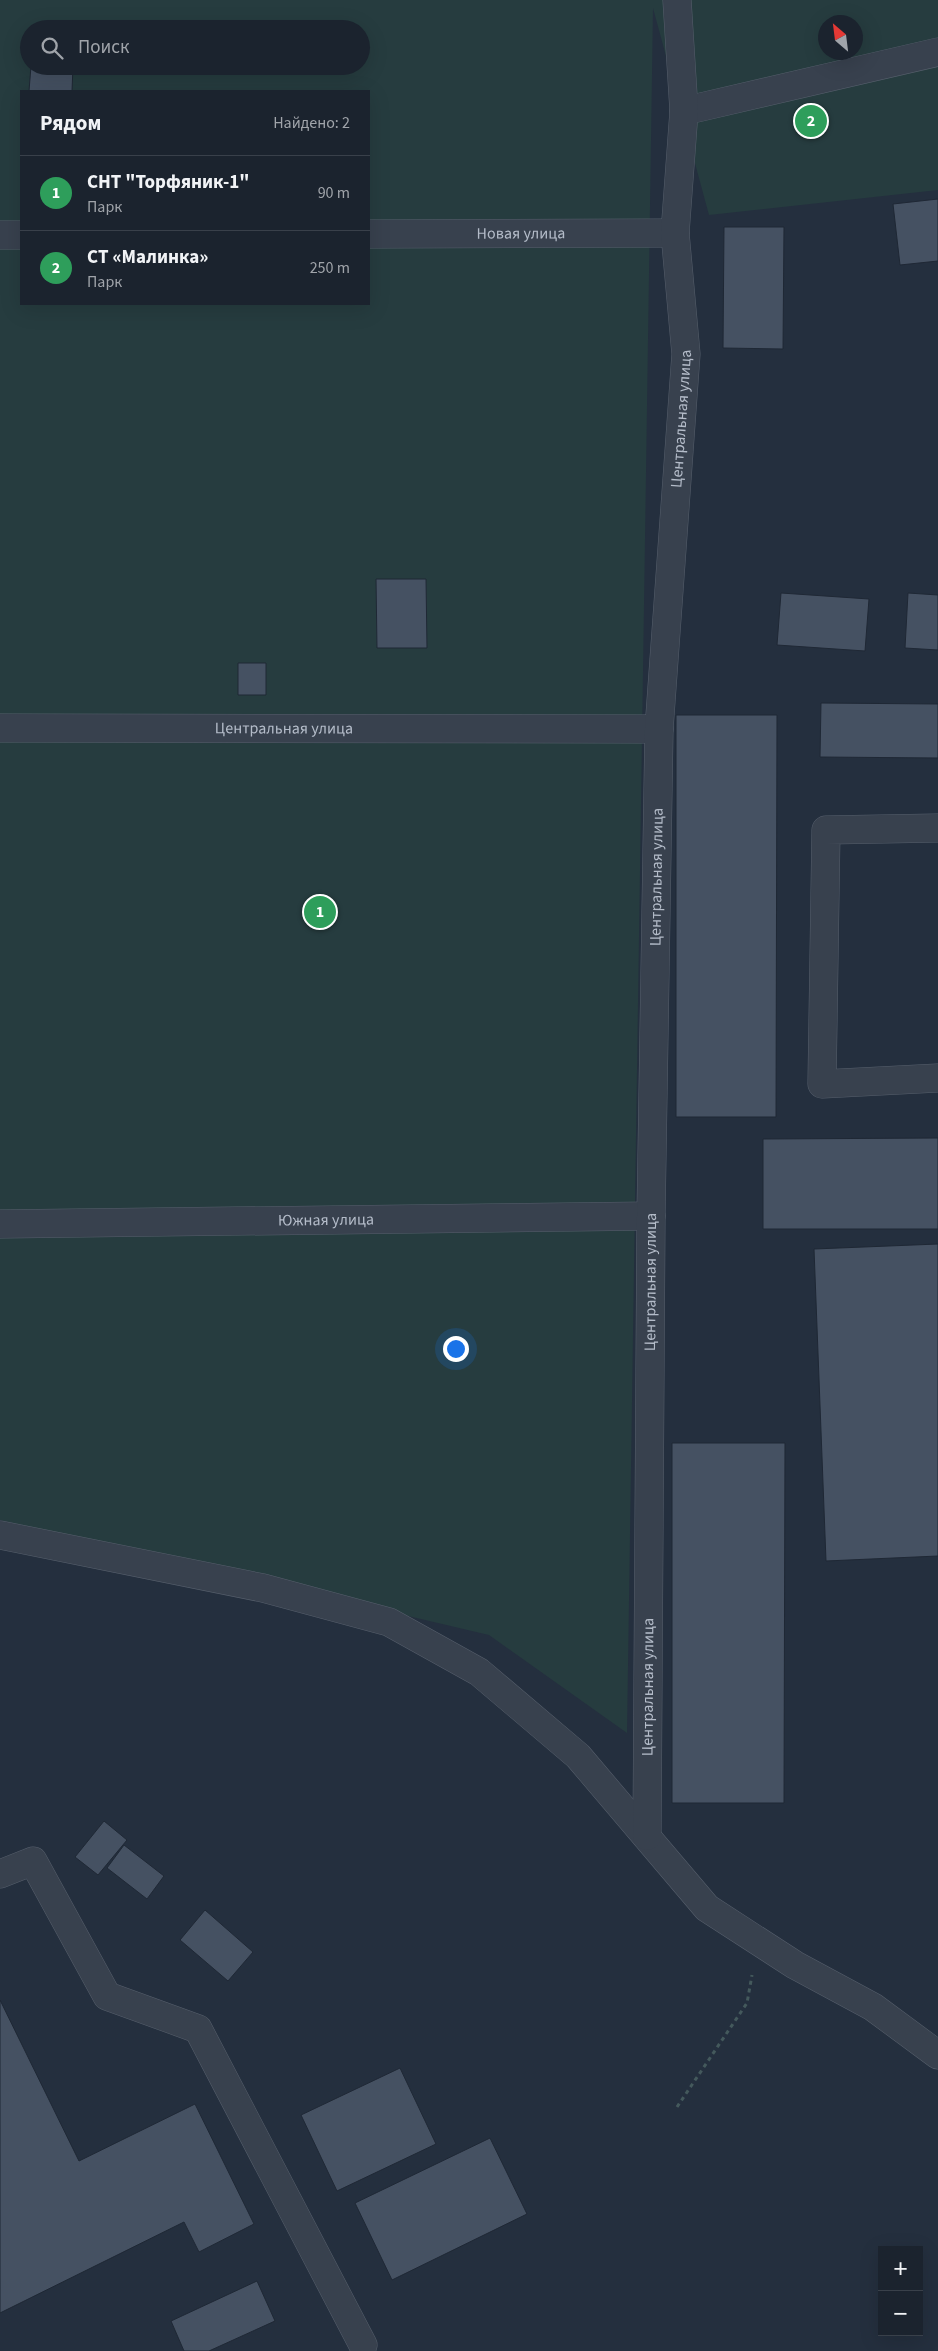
<!DOCTYPE html>
<html lang="ru">
<head>
<meta charset="utf-8">
<style>
  body { margin:0; font-family:"Source Sans 3",sans-serif; background:#282f3a; color:#f1f3f6 }
  .controls { position:absolute; right:15px; bottom:15px; display:grid; overflow:hidden; border-radius:0px; box-shadow:0 5px 20px #0002 }
  .controls button { width:45px; height:45px; display:grid; place-items:center; padding:0; border:0; border-bottom:1px solid #39404a; background:#1b232e; color:#f1f3f6; font:25px sans-serif }
  .compass { position:absolute; left:818px; top:15px; width:45px; height:45px; border-radius:50%; background:#1b232e; box-shadow:0 5px 20px #0002; rotate:332deg }
  .you { position:absolute; left:455px; top:1348px; width:18px; height:18px; margin:-12px; border:4px solid #fff; border-radius:50%; background:#1a73e8; box-shadow:0 0 0 8px #1a73e833 }
  .badge { display:grid; place-items:center; width:32px; height:32px; border-radius:50%; background:#8ab4f8; color:#fff; font-size:16px; font-weight:700 }
  .pin { position:absolute; translate:-50% -50%; border:2px solid #fff; box-shadow:0 1px 5px #0006 }
  .list { margin:0; padding:0; list-style:none }
  h2 { display:flex; justify-content:space-between; align-items:center; height:65px; margin:0; padding:0 20px; font-size:21px }
  h2 small { font-size:16px; font-weight:400; color:#a0a4aa }
  .list li { display:grid; grid-template-columns:32px 1fr auto; gap:15px; align-items:center; box-sizing:border-box; height:75px; padding:0 20px; border-top:1px solid #39404a }
  .list b { display:block; font-size:19px; white-space:nowrap }
  .list p { margin:0; font-size:16px; white-space:nowrap; color:#a0a4aa }
  .list em { font-size:16px; font-style:normal; color:#a0a4aa }
  .icon { flex:none; width:28px; height:28px; fill:none; stroke:currentColor; stroke-width:2; stroke-linecap:round; stroke-linejoin:round }
  .map { position:relative; flex:none; width:938px; height:2351px; overflow:hidden }
  .search { position:absolute; background:#1b232e; box-shadow:0 5px 20px #0002; left:20px; top:20px; width:350px; height:55px; display:flex; align-items:center; gap:12px; box-sizing:border-box; padding:0 18px; border-radius:28px; color:#a0a4aa; font-size:19px }
  .panel { position:absolute; background:#1b232e; box-shadow:0 5px 20px #0002; left:20px; top:90px; width:350px; height:215px; border-radius:0px }
  .map>svg:first-child { display:block }
</style>
</head>
<body>
<div class="map">
<svg width="938" height="2351" viewBox="0 0 938 2351">
  <rect width="100%" height="100%" fill="#242f3e"/>
  <path fill="#263c3f" fill-rule="evenodd" d="M0 0H938V190L709 215 653 8 627 1733 489 1635 0 1520ZM826 22H856V52H826ZM29 29H361V66H29ZM21 91H369V304H21Z"/>
  <path fill="#455162" stroke="#1f2835" d="M31 66H73L72 91H29Z
    M938 199V261L900 265 893 204Z
    M724 227H784L783 349 723 348Z
    M376 579H426L427 648H377Z
    M781 593 869 599 865 651 777 645Z
    M908 593 938 595V650L905 648Z
    M238 663H266V695H238Z
    M821 703 938 704V758L820 757Z
    M676 715H777L776 1117H676Z
    M938 1138V1229H763V1139Z
    M938 1244V1556L826 1561 814 1249Z
    M672 1443H785L784 1803H672Z
    M104 1821 127 1840 98 1875 75 1857Z
    M124 1845 164 1876 147 1899 107 1868Z
    M205 1910 253 1952 228 1981 180 1940Z
    M0 2000 79 2161 195 2104 254 2224 199 2252 184 2222 0 2313Z
    M400 2068 436 2144 337 2191 301 2115Z
    M490 2138 527 2214 392 2280 355 2203Z
    M257 2281 275 2321 209 2351H184L171 2321Z"/>
  <g fill="none" stroke-linecap="round" stroke-linejoin="round">
    <defs>
      <g id="minor">
        <path d="M684 111 938 52"/>
        <path id="s1" d="M369 234 675 233"/>
        <path d="M0 235H21"/>
        <path id="s2" d="M0 728 659 729"/>
        <path d="M938 828 826 830 822 1084 938 1078"/>
        <path id="s3" d="M0 1224 651 1216"/>
        <path d="M0 1535 263 1588 389 1622 479 1672 578 1756 707 1908 795 1965 873 2007 938 2055"/>
        <path id="s4" d="M647 1836 651 1216 659 729 686 354 675 233 684 111 677 0"/>
        <path d="M0 1874 33 1861 107 1996 198 2029 363 2345"/>
      </g>
    </defs>
    <use href="#minor" stroke="#565f6c" stroke-width="29"/>
    <path stroke="#44595c" stroke-width="3" stroke-dasharray="4 4" stroke-linecap="butt" d="M677 2107 747 2003 752 1975"/>
    <use href="#minor" stroke="#38414e" stroke-width="28"/>
  </g>
  <g text-anchor="middle" dominant-baseline="central" stroke-width="4.5" stroke-linejoin="round" paint-order="stroke">
    <g font-size="16" fill="#b4bcc9" stroke="#1d2633">
      <text stroke="none"><textPath href="#s1" startOffset="152">Новая улица</textPath></text>
      <text stroke="none"><textPath href="#s4" startOffset="1418">Центральная улица</textPath></text>
      <text stroke="none"><textPath href="#s2" startOffset="284">Центральная улица</textPath></text>
      <text stroke="none"><textPath href="#s4" startOffset="959">Центральная улица</textPath></text>
      <text stroke="none"><textPath href="#s3" startOffset="326">Южная улица</textPath></text>
      <text stroke="none"><textPath href="#s4" startOffset="554">Центральная улица</textPath></text>
      <text stroke="none"><textPath href="#s4" startOffset="149">Центральная улица</textPath></text>
    </g>
  </g>
</svg>
<div class="controls">
<button>+</button>
<button>−</button>
</div>
<svg class="compass" viewBox="-18 -18 36 36"><path d="M0-13l5 13h-10z" fill="#e53935"/><path d="M0 13l5-13h-10z" fill="#a0a4aa"/></svg>
<div class="you"></div>
<div class="pin badge" style="left:320px;top:912px;background:#2e9e5b">1</div>
<div class="pin badge" style="left:811px;top:121px;background:#2e9e5b">2</div>
<div class="search"><svg class="icon" aria-label="search" viewBox="0 0 24 24"><circle cx="10" cy="10" r="6"/><path d="M15 15l6 6"/></svg>Поиск</div>
<section class="panel">
<h2>Рядом<small>Найдено: 2</small></h2>
<ul class="list">
<li><span class="badge" style="background:#2e9e5b">1</span><div><b>СНТ &quot;Торфяник-1&quot;</b><p>Парк</p></div><em>90 m</em></li>
<li><span class="badge" style="background:#2e9e5b">2</span><div><b>CТ «Малинка»</b><p>Парк</p></div><em>250 m</em></li>
</ul>
</section>
</div>
</body>
</html>
